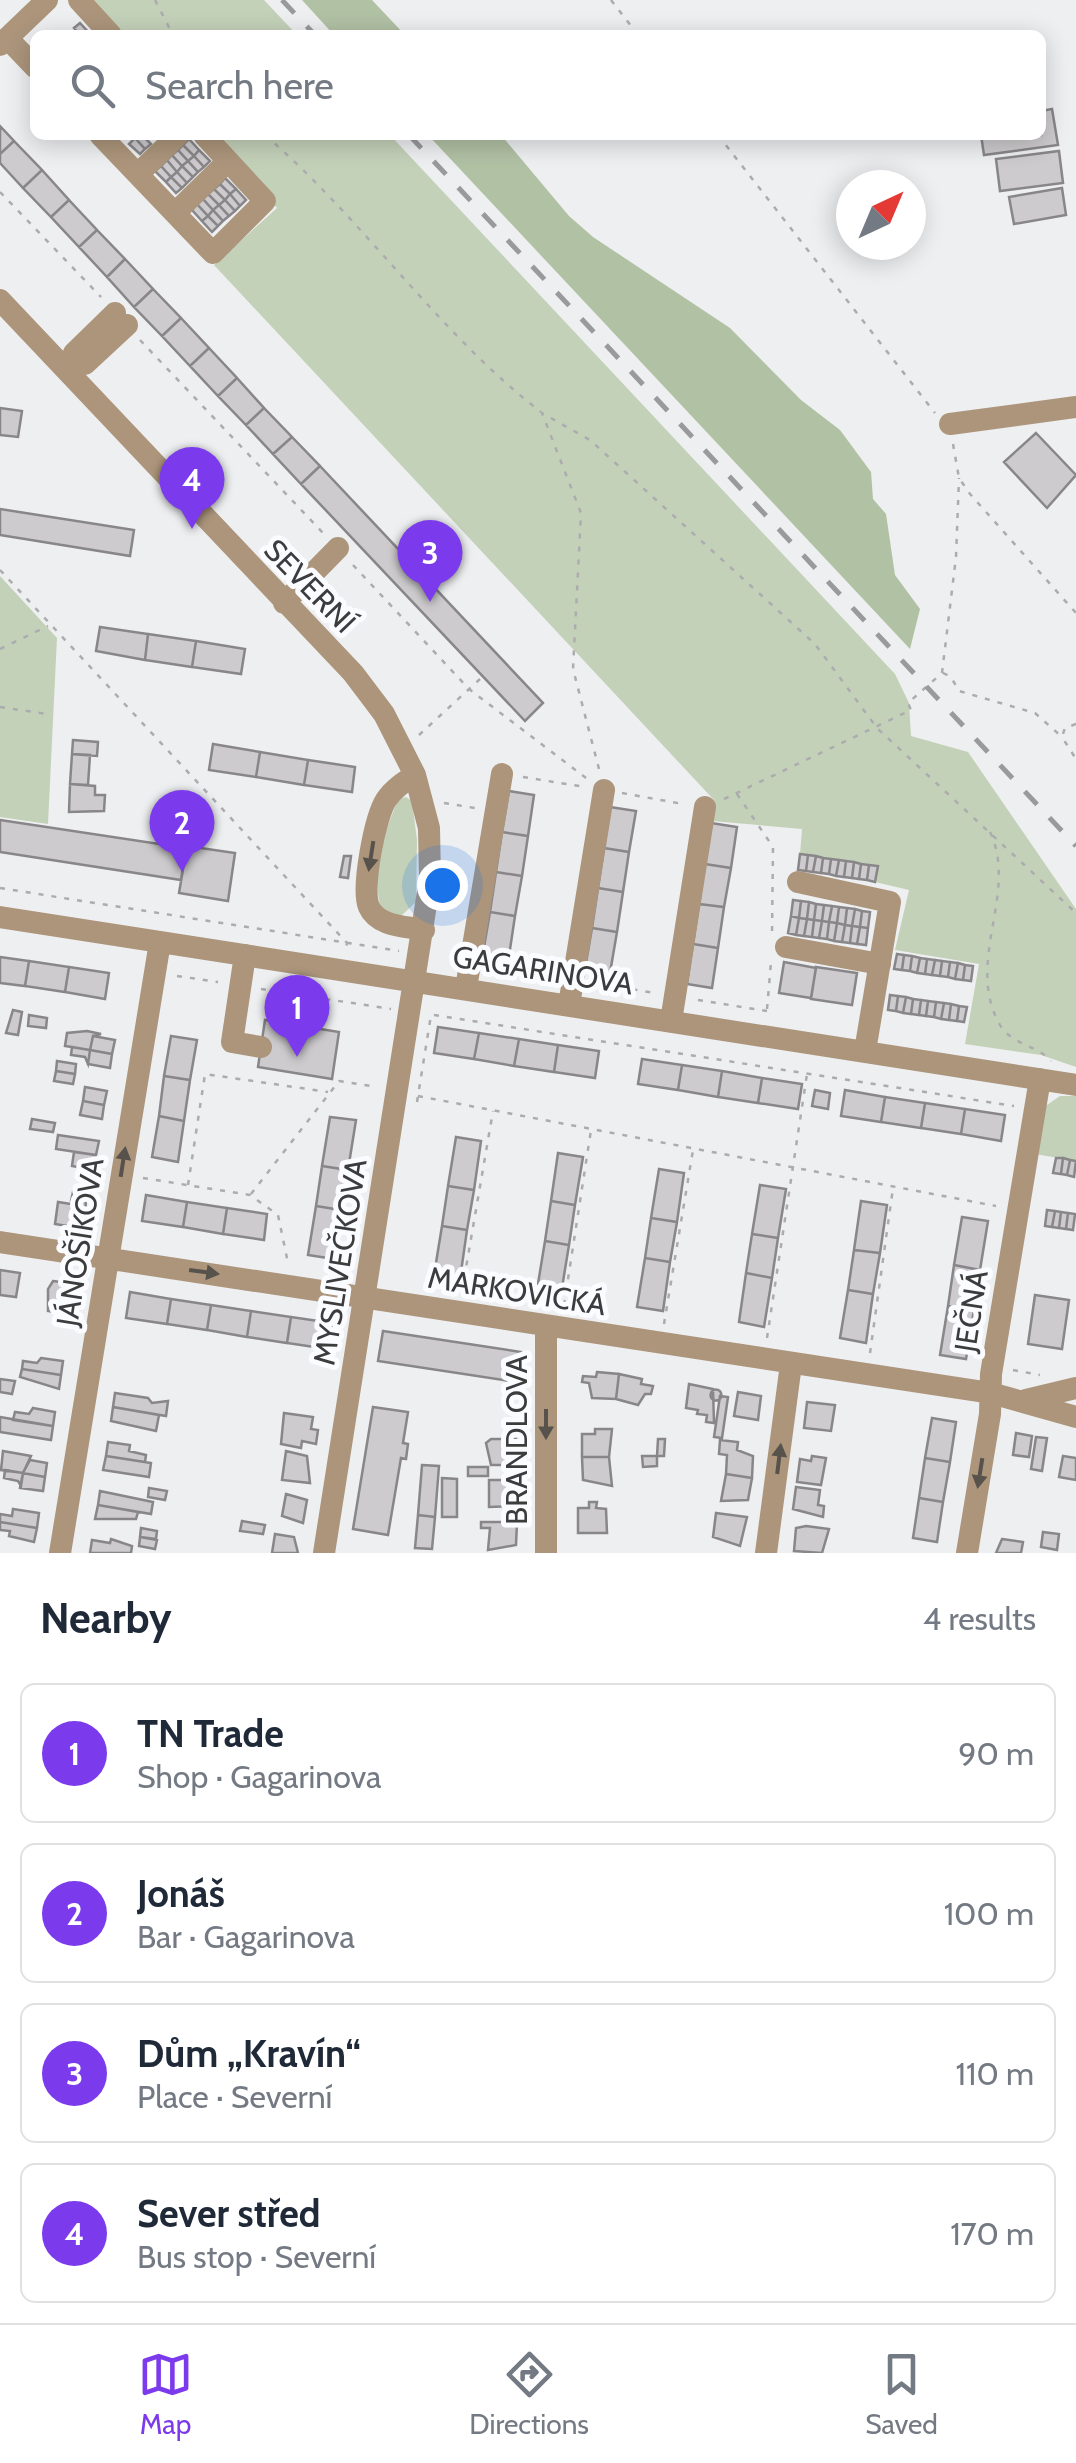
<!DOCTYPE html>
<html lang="en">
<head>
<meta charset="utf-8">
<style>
  body { margin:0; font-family:Cabin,sans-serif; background:#f6f6f7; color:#1f2937 }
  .compass { position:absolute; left:836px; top:170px; width:90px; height:90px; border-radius:50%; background:#fff; box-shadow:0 5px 25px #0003; rotate:44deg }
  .you { position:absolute; left:442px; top:885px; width:35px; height:35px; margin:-25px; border:8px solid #fff; border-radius:50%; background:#1a73e8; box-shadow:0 0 0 15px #1a73e833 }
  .badge { display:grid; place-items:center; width:65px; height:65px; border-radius:50%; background:#7c3aed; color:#fff; font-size:32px; font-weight:700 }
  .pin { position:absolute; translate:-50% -82px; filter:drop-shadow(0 2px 5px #0008) }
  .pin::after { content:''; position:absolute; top:52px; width:35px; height:30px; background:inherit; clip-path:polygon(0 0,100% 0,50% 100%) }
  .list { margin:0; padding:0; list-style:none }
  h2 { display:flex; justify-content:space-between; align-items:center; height:130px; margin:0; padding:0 40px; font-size:42px }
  h2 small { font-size:32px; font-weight:400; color:#747a83 }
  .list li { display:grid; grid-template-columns:65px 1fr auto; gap:30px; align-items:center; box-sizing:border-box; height:140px; margin:0 20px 20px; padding:0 20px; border:2px solid #e0e1e3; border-radius:15px }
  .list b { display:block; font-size:38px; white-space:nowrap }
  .list p { margin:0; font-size:32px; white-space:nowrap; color:#747a83 }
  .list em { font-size:32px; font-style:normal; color:#747a83 }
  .icon { flex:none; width:55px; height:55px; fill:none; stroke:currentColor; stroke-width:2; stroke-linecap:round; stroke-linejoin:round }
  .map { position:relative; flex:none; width:1076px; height:1553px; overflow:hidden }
  .search { position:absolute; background:#fff; box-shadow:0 5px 25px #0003; left:30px; right:30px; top:30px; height:110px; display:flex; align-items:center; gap:25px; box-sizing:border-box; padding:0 35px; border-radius:15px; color:#747a83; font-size:38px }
  .sheet { height:770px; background:#fff }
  nav { display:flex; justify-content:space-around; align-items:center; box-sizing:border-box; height:140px; border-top:2px solid #e0e1e3; background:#fff; font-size:28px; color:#747a83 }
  nav a { display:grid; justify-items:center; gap:5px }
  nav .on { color:#7c3aed }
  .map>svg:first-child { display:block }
</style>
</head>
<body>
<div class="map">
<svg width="1076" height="1553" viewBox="0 0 1076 1553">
  <rect width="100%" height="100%" fill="#eeeff1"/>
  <path fill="#c4d1b9" d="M90 0H264L297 35H122Z
    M211 135H390L895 674 909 703 911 736 968 752 1076 909V1067L1041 1055 965 1044 979 964 895 950 909 890 875 882 877 866 800 854 802 829 712 821 714 800 214 265 277 208Z
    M0 576 57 638 48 824 0 817Z
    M406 797 412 801 417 840 416 902 401 916 381 911C372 873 382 833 399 799Z
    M1060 1096H1076V1161L1035 1154 1044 1107Z"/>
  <path fill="#b1c1a4" d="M302 0H372L405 35H334Z
    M428 135H501L569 216 593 237 730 328 801 400 840 430 871 472 873 499 886 514 895 575 920 609 910 649Z"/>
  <path fill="#cdcbcd" stroke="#888688" stroke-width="2.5" d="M80 23 90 34 89 35H80L74 28Z
    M1052 109 1058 145 984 155 981 135H1041V111Z
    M0 126 14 141 0 154Z
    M142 135 151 144 145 149 135 138Z
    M135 138 145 149 140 154 129 144Z
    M189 139 199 150 194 156 183 145Z
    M14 141 42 170 23 188 0 163V154Z
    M183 145 194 156 188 161 178 150Z
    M178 150 188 161 182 166 172 155Z
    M199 150 210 161 204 167 194 156Z
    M1059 151 1063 183 1000 191 996 159Z
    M172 155 182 166 177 172 167 160Z
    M194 156 204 167 198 172 188 161Z
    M167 160 177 172 171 177 161 166Z
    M188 161 198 172 193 177 182 166Z
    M161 166 171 177 166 182 155 171Z
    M182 166 193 177 187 183 177 172Z
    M42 170 69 200 51 217 23 188Z
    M177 172 187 183 182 188 171 177Z
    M171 177 182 188 176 193 166 182Z
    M225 178 236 189 230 194 220 184Z
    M220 184 230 194 225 200 214 189Z
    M1062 188 1066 215 1014 224 1009 197Z
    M214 189 225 200 219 205 208 194Z
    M236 189 246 200 240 206 230 194Z
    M208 194 219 205 213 210 203 199Z
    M230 194 240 206 235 211 225 200Z
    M203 199 213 210 208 216 197 204Z
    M69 200 97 230 79 247 51 217Z
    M225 200 235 211 229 216 219 205Z
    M197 204 208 216 202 221 192 210Z
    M219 205 229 216 223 221 213 210Z
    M213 210 223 221 218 226 208 216Z
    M208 216 218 226 212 232 202 221Z
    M97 230 125 259 107 277 79 247Z
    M125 259 153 289 134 307 107 277Z
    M153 289 181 318 162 336 134 307Z
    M181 318 209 348 190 366 162 336Z
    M209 348 237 378 218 396 190 366Z
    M237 378 264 408 246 425 218 396Z
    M0 408 22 411 18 437 0 435Z
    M264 408 292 437 273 454 246 425Z
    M1036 433 1076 475 1047 508 1004 462Z
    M292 437 320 466 301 484 273 454Z
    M320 466 543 703 525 721 301 484Z
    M0 509 134 530 130 556 0 535Z
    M100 627 148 634 145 660 96 651Z
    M148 634 196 641 192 667 145 660Z
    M196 641 245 649 241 674 192 667Z
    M73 740 98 742 97 756 72 754Z
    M213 744 260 752 256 777 209 770Z
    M260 752 308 760 304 785 256 777Z
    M72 754 90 755 88 785 70 784Z
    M308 760 355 767 352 792 304 785Z
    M70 784 95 786V795H105L104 811 69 812Z
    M509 791 534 795 528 836 502 832Z
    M169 800 186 803 183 819 166 816Z
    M610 807 636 811 629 852 604 848Z
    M0 820 186 848 181 880 0 852Z
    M711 823 737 827 731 868 705 864Z
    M502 832 528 836 522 876 496 872Z
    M187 846 235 853 228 901 179 893Z
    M604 848 629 852 623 892 598 888Z
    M800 854 808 855 806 871 798 870Z
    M808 855 816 856 813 872 806 871Z
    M344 856H351L348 878 340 877Z
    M816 856 823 858 821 873 813 872Z
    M823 858 831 859 829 874 821 873Z
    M831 859 839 860 836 876 829 874Z
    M839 860 846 861 844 877 836 876Z
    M846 861 854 862 852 878 844 877Z
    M854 862 861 864 859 879 852 878Z
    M705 864 731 868 724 907 699 904Z
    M861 864 869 865 867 880 859 879Z
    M869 865 878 866 875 882 867 880Z
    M496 872 522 876 515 916 490 912Z
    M598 888 623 892 617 932 592 928Z
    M793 900 801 901 799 918 791 916Z
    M801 901 809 902 807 919 799 918Z
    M809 902 816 904 814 920 807 919Z
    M699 904 724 907 718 948 693 944Z
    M816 904 824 905 822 921 814 920Z
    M824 905 832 906 829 922 822 921Z
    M832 906 839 907 837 923 829 922Z
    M839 907 847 908 845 925 837 923Z
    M847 908 855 909 852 926 845 925Z
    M855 909 862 911 860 927 852 926Z
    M862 911 870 912 868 928 860 927Z
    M490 912 515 916 509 956 483 953Z
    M791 916 799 918 796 935 788 933Z
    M799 918 807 919 804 936 796 935Z
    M807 919 814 920 812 937 804 936Z
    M814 920 822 921 819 938 812 937Z
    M822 921 829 922 827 939 819 938Z
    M829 922 837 923 834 941 827 939Z
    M837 923 845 925 842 942 834 941Z
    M845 925 852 926 850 943 842 942Z
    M852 926 860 927 857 944 850 943Z
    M860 927 868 928 866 945 857 944Z
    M592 928 617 932 610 973 585 969Z
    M693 944 718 948 712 988 687 984Z
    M897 954 904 955 902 970 894 969Z
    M904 955 912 956 910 971 902 970Z
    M912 956 920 958 917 973 910 971Z
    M0 957 29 961 25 986 0 983Z
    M920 958 927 959 925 974 917 973Z
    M927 959 935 960 932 975 925 974Z
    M935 960 942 961 940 976 932 975Z
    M29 961 69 967 65 992 25 986Z
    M942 961 950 962 948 977 940 976Z
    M784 962 816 968 811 998 779 993Z
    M950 962 958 963 955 979 948 977Z
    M958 963 965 965 963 980 955 979Z
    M965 965 973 966 971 981 963 980Z
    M69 967 109 973 105 999 65 992Z
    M816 967 857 973 852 1005 811 999Z
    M890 995 898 996 896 1011 888 1010Z
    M898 996 906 997 903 1013 896 1011Z
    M906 997 913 999 911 1014 903 1013Z
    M913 999 921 1000 919 1015 911 1014Z
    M921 1000 928 1001 926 1016 919 1015Z
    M928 1001 936 1002 934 1017 926 1016Z
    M936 1002 944 1003 941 1019 934 1017Z
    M944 1003 951 1004 949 1020 941 1019Z
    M951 1004 959 1006 957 1021 949 1020Z
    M959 1006 967 1007 964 1022 957 1021Z
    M13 1010 22 1012 18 1035 6 1033Z
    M29 1015 47 1018 46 1028 28 1026Z
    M265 1020 339 1032 332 1079 258 1067Z
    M438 1027 479 1033 474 1059 434 1053Z
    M87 1031 101 1034 93 1036 90 1050 65 1046 67 1033Z
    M479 1033 519 1039 514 1066 474 1059Z
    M93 1036 115 1040 112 1054 90 1050Z
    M171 1036 197 1040 190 1080 164 1076Z
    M519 1039 558 1045 554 1072 514 1066Z
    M558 1045 599 1051 595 1078 554 1072Z
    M72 1047 90 1050 88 1064 85 1057 71 1055Z
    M90 1050 112 1054 110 1068 88 1064Z
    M642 1059 682 1065 678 1090 638 1084Z
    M57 1061 76 1064 75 1074 56 1071Z
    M682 1065 722 1071 718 1097 678 1090Z
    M56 1071 75 1074 73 1084 54 1081Z
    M722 1071 762 1078 758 1103 718 1097Z
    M164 1076 190 1080 184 1121 159 1116Z
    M762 1078 802 1084 798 1109 758 1103Z
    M85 1087 107 1091 104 1105 83 1101Z
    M815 1090 830 1093 828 1109 812 1106Z
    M845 1090 885 1097 881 1122 841 1116Z
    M885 1097 925 1103 921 1128 881 1122Z
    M83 1101 104 1105 102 1119 80 1115Z
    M925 1103 965 1109 961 1134 921 1128Z
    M965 1109 1005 1115 1001 1141 961 1134Z
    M159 1116 184 1121 178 1162 152 1157Z
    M330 1117 356 1120 348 1170 322 1166Z
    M32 1119 55 1123 53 1132 30 1129Z
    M58 1135 99 1141 96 1155 56 1149Z
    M456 1137 481 1141 474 1190 448 1186Z
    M74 1152 96 1155 94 1170 72 1166Z
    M558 1153 583 1157 575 1205 551 1201Z
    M1056 1158H1063L1061 1174 1053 1173Z
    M1063 1158 1070 1160 1067 1175 1061 1174Z
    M1070 1160 1076 1161 1074 1177 1067 1175Z
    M322 1166 348 1170 341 1210 316 1206Z
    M659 1169 684 1173 677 1222 651 1218Z
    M760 1185 786 1189 778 1238 752 1234Z
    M448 1186 474 1190 467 1230 442 1226Z
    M73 1192 86 1194 85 1229 55 1224 58 1202 77 1205 71 1201Z
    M146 1195 187 1202 183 1227 142 1221Z
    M551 1201 575 1205 569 1245 545 1241Z
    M861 1201 887 1205 880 1253 854 1250Z
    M187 1202 227 1208 223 1234 183 1227Z
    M316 1206 341 1210 334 1259 308 1255Z
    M227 1208 267 1214 264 1240 223 1234Z
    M1047 1210 1055 1211 1052 1227 1045 1226Z
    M1055 1211 1061 1212 1059 1228 1052 1227Z
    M1061 1212 1068 1213 1066 1229 1059 1228Z
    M1068 1213 1075 1214 1073 1230 1066 1229Z
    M962 1217 988 1221 980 1270 954 1265Z
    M651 1218 677 1222 670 1262 645 1258Z
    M442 1226 467 1230 460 1279 434 1275Z
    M752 1234 778 1238 772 1278 746 1273Z
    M545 1241 569 1245 561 1294 537 1290Z
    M854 1250 880 1253 873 1294 848 1290Z
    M645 1258 670 1262 663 1311 637 1307Z
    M954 1265 980 1270 974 1310 948 1306Z
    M0 1270 20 1273 16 1297 0 1295Z
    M746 1273 772 1278 764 1327 739 1322Z
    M53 1281 69 1283 67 1292 74 1293 71 1315 48 1311V1289Z
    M848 1290 873 1294 866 1343 840 1338Z
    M130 1292 171 1299 167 1324 126 1318Z
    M1035 1295 1069 1300 1062 1349 1028 1344Z
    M171 1299 211 1305 207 1330 167 1324Z
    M211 1305 251 1311 247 1337 207 1330Z
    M948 1306 974 1310 966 1359 940 1355Z
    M251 1311 291 1317 287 1343 247 1337Z
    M291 1317 332 1323 328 1349 287 1343Z
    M383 1331 521 1352 517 1382 378 1361Z
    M41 1358 63 1361 61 1375 22 1369 23 1361 37 1363Z
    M22 1369 61 1375 59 1389 20 1377Z
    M597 1372 619 1374 616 1399 592 1398 589 1383 582 1382 583 1376 596 1377Z
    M619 1374 642 1379 641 1384 653 1386 651 1394H645L638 1405 616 1399Z
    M0 1379 15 1381 12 1394 0 1392Z
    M689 1384 713 1389 714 1423 706 1422 707 1415 697 1414 698 1410 686 1408Z
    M710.5 1395a5.5 5.5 0 1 1 11 0a5.5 5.5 0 1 1-11 0Z
    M738 1392 761 1396 758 1420 734 1416Z
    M115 1393 148 1398 152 1403 168 1401 166 1416 113 1407Z
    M720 1396 728 1397 722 1438 714 1437Z
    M807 1402 835 1405 831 1431 804 1428Z
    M113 1407 159 1415 156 1431 111 1421Z
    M373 1407 408 1412 403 1443 408 1444 406 1459 401 1458 388 1535 353 1529Z
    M33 1408 55 1412 53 1426 13 1420 15 1412 29 1414Z
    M284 1413 313 1417 311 1429 318 1430 316 1444 302 1441 301 1448 281 1444Z
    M0 1417 53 1426 51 1440 0 1432Z
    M932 1418 956 1422 950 1462 925 1458Z
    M595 1429H612L609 1457H582V1434H595Z
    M1016 1433 1032 1436 1029 1457 1013 1455Z
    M1036 1437 1047 1438 1042 1471 1031 1469Z
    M491 1439H516V1465H491L486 1443Z
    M658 1439H665L664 1456H657Z
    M720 1440 738 1442 737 1450 753 1456 752 1478 726 1474 727 1455 719 1454Z
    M108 1442 130 1445 129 1451 146 1455 145 1462 106 1456Z
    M3 1451 31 1456 23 1473 1 1470Z
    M286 1451 307 1456 310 1483 282 1480Z
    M106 1456 151 1463 149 1477 103 1470Z
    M642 1456H657V1466L643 1467Z
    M812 1456 826 1458 821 1485 797 1482 800 1459 811 1461Z
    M1063 1456 1076 1458V1480L1059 1477Z
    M582 1457H609L612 1486 583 1480Z
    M925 1458 950 1462 943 1502 919 1498Z
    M30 1460 47 1463 45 1477 23 1473Z
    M422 1465 439 1466 435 1517 418 1515Z
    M468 1467H488V1476H468Z
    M5 1470 23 1473 21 1486 18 1481 4 1478Z
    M23 1473 45 1477 43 1491 20 1488Z
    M726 1474 752 1478 748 1500 721 1501Z
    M442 1478 457 1479V1517H442Z
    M489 1480H516L517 1506 489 1507Z
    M796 1487 820 1490 818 1505 824 1506 823 1517 793 1509Z
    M149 1488 167 1491 165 1500 148 1497Z
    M100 1491 153 1502 151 1514 98 1505Z
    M286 1494 307 1500 303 1523 282 1516Z
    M919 1498 943 1502 937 1542 913 1538Z
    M589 1502H597L596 1508 606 1509 607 1533H578V1508H589Z
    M98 1505 138 1512 136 1519H95Z
    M13 1509 39 1513 37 1528 0 1522V1514L12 1516Z
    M716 1513 747 1517 740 1546 713 1537Z
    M418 1515 435 1517 432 1549 415 1548Z
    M242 1521 265 1525 263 1534 240 1531Z
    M0 1522 37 1528 34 1542 9 1536 10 1531 0 1530Z
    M481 1522H517L516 1545 488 1550 490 1528H481Z
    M806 1526 829 1529 822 1553 794 1551 796 1528Z
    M141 1528 157 1531 156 1539 140 1537Z
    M1043 1532 1059 1534 1057 1550 1041 1547Z
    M275 1534 294 1537 298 1553H272Z
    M140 1537 157 1540 155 1549 139 1546Z
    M111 1539 132 1546 131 1553H90L92 1540 110 1543Z
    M1002 1539 1023 1542 1021 1553H996Z"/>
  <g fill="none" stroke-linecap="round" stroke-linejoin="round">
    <path stroke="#acacae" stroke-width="2.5" stroke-dasharray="5 8" stroke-linecap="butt" d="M155 0 173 35
      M611 0 638 35
      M265 135C364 220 438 333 541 412
      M718 135 935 413
      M0 192 101 297
      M140 340 324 534
      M953 444 959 478 970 494 1076 613
      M353 565 469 689 586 778
      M0 570 347 943 345 953
      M0 649 48 626
      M943 673 951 677 959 691 1035 713 1062 737
      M0 707 47 714
      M1076 724 1065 728 1062 737 1076 759
      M419 735 480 679
      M599 769 573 669 581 513 542 413 590 440 815 644 877 728 1076 913
      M523 777 585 787
      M622 793 683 804
      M737 794 773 847 772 934
      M724 799 911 710 908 703 942 673 956 557 959 478
      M444 803 475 808
      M990 832C1019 893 964 962 1000 1025 1012 1045 1037 1045 1051 1061
      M0 888 399 951
      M490 966 552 976
      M177 976 218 982
      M594 983 655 993
      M261 989 391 1009
      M698 1000 767 1011
      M767 1009 771 962
      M434 1015 1014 1106
      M418 1096 996 1206
      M417 1102 431 1015
      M143 1178 250 1195 278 1215 288 1263
      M188 1185 205 1074 328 1092
      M251 1194 339 1081 377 1087
      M462 1291 493 1111
      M564 1305 591 1130
      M664 1324 693 1150
      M767 1338 807 1074
      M870 1353 893 1188
      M1013 1370 1040 1375"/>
    <path stroke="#ac957b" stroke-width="22" d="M79 0 111 35
      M7 38 35 67
      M0 45 47 0
      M100 135 213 253 265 201 204 135
      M138 174 178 135
      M175 213 228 161
      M0 300 353 673 384 714 415 775 429 828 430 879 324 1553
      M85 364 127 325
      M68 371 74 353 115 313
      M950 424 1076 407
      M284 603 338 548
      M415 775C404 782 393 789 386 800 375 817 361 889 369 907 378 927 406 926 424 930
      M798 882 890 902 865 1051
      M0 917 1076 1085
      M786 947 880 964
      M245 955 232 1042 261 1047
      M466 988 502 774
      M569 1005 604 790
      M671 1021 705 807
      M0 1242 991 1393 1076 1417
      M546 1326V1553
      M1026 1400 1076 1388
      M60 1553 160 942
      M766 1553 791 1364
      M967 1553 990 1414 991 1374 1040 1079"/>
    <path stroke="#9a9a9c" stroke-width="5" stroke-dasharray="18 18" stroke-linecap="butt" d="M282 0 315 35
      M409 135 1076 846"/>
  </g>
  <defs><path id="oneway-solid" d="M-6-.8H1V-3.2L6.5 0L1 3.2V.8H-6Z" transform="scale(2.5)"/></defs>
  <g fill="#58524c">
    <use href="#oneway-solid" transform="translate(371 856) rotate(99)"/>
    <use href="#oneway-solid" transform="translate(123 1162) rotate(-81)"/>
    <use href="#oneway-solid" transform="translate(204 1272) rotate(8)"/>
    <use href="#oneway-solid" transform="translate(546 1424) rotate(90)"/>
    <use href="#oneway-solid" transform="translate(779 1459) rotate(-83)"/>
    <use href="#oneway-solid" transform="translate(980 1473) rotate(99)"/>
  </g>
  <g text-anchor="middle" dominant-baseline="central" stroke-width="10" stroke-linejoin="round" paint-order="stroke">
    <g font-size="30" fill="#3c3c3d" stroke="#fbfcff">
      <text transform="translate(310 586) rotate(46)">SEVERNÍ</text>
      <text transform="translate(543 970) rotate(9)">GAGARINOVA</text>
      <text transform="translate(80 1242) rotate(-81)">JÁNOŠÍKOVA</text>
      <text transform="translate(340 1262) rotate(-81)">MYSLIVEČKOVA</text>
      <text transform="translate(517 1291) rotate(9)">MARKOVICKÁ</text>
      <text transform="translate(971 1311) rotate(-81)">JEČNÁ</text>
      <text transform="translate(516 1440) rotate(-90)">BRANDLOVA</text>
    </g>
  </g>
</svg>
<svg class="compass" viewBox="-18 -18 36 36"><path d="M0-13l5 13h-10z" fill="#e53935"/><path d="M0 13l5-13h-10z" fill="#747a83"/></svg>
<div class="you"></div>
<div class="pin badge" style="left:297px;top:1057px">1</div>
<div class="pin badge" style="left:182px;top:872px">2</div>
<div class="pin badge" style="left:430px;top:602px">3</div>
<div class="pin badge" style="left:192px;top:529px">4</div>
<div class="search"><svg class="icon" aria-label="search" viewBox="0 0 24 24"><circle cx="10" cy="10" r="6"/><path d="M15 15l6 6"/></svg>Search here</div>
</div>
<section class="sheet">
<h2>Nearby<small>4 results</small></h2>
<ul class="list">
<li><span class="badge">1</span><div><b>TN Trade</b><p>Shop · Gagarinova</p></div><em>90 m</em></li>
<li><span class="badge">2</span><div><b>Jonáš</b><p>Bar · Gagarinova</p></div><em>100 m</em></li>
<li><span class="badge">3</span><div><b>Dům „Kravín“</b><p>Place · Severní</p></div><em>110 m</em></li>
<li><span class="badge">4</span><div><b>Sever střed</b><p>Bus stop · Severní</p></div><em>170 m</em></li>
</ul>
</section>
<nav>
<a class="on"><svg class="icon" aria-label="map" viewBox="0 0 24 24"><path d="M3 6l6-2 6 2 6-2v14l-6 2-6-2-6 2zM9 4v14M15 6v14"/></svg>Map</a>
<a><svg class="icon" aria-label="directions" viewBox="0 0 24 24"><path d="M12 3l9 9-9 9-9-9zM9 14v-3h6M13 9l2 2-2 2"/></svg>Directions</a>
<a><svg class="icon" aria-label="saved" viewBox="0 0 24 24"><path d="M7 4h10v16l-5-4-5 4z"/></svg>Saved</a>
</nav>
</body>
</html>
